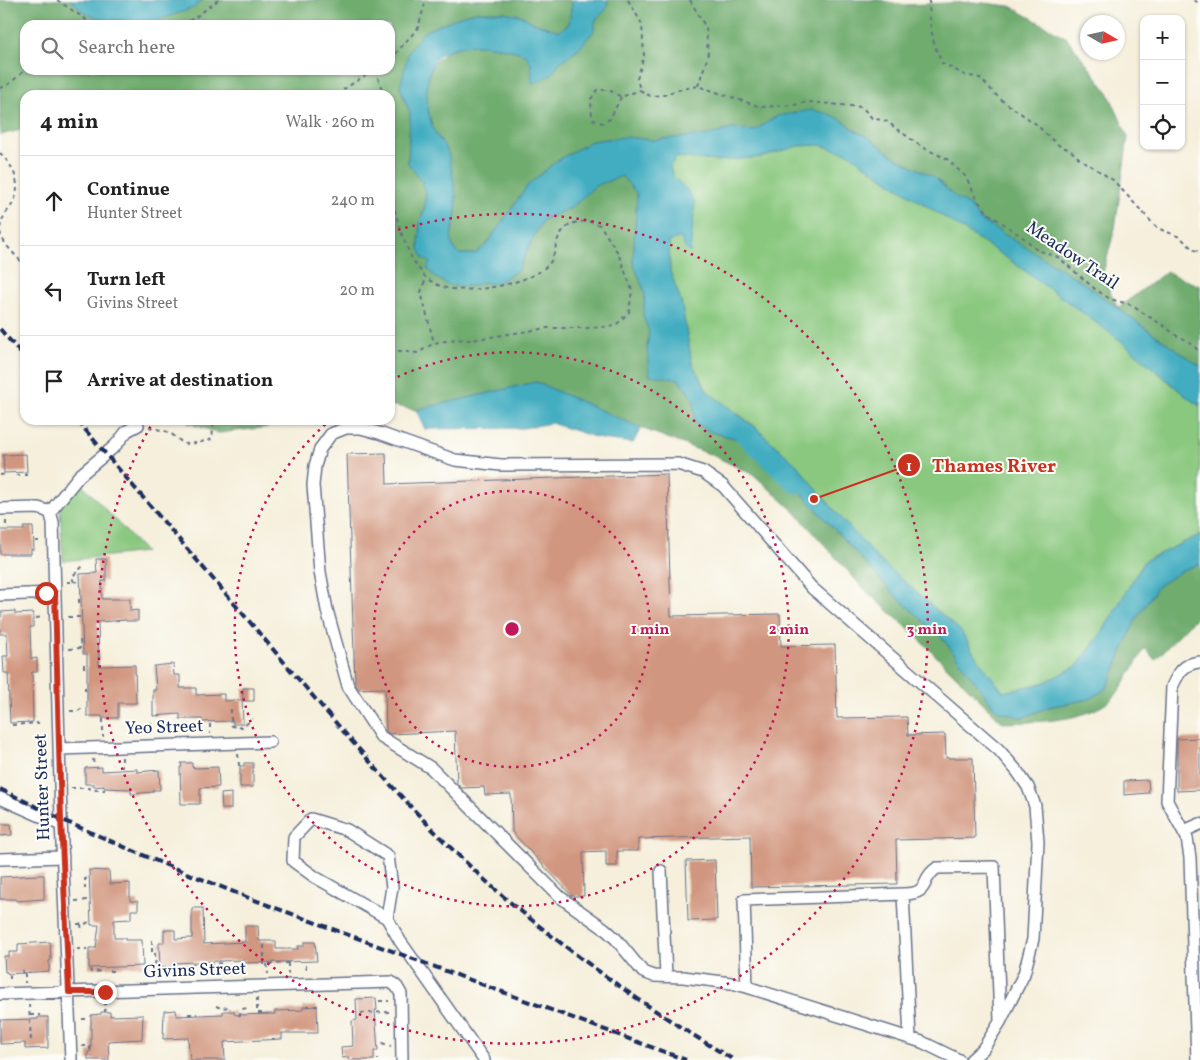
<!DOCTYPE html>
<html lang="en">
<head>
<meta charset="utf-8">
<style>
  body { margin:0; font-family:Vollkorn,serif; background:#f6f6f6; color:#222 }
  .controls { position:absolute; right:15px; top:15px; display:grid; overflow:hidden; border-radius:10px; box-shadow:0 1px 4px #0004 }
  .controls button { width:45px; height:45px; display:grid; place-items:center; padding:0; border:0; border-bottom:1px solid #e0e0e0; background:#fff; color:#222; font:25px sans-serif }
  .compass { position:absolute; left:1080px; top:15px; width:45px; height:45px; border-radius:50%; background:#fff; box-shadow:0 1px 4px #0004; rotate:99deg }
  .stop { position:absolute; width:15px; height:15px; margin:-11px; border:4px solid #c8321e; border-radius:50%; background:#fff }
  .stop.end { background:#c8321e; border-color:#fff; box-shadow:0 1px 5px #0008 }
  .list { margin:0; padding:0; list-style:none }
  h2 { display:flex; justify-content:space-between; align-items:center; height:65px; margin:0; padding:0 20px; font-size:21px }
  h2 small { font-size:16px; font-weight:400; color:#767676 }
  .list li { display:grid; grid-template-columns:32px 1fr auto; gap:15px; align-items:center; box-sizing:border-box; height:90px; padding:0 20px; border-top:1px solid #e0e0e0 }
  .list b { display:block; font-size:19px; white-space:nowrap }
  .list p { margin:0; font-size:16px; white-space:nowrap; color:#767676 }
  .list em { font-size:16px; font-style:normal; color:#767676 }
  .icon { flex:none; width:28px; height:28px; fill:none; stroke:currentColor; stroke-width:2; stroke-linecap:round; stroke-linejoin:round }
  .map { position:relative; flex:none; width:1200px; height:1060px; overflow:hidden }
  .search { position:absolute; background:#fff; box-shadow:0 1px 4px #0004; left:20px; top:20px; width:375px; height:55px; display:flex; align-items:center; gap:12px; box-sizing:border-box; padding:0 18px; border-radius:15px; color:#767676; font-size:19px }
  .panel { position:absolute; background:#fff; box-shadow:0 1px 4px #0004; left:20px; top:90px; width:375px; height:335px; border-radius:15px }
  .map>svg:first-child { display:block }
</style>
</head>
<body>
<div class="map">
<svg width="1200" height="1060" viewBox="0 0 1200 1060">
  <rect width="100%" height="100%" fill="#fdfcf7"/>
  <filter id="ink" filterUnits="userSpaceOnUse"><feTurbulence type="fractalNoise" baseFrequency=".02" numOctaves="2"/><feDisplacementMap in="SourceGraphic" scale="10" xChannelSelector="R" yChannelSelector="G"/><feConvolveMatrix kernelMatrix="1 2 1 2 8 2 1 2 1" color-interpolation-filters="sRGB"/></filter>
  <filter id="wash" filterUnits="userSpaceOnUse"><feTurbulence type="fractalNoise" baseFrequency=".0096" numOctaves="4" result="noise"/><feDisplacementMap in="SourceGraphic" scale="20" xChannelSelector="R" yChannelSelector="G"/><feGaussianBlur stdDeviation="1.12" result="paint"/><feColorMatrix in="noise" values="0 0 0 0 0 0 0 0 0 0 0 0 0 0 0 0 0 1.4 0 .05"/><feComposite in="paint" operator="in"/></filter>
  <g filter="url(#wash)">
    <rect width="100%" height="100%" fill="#f5efdb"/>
    <path fill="#8ac87f" stroke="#527c6e" d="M820 145 848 153 891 183 1007 258 1120 340 1188 398 1200 406V535L1144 561 1103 631 1077 666 1043 683 1003 692 975 655 961 631 877 558 756 427 707 391 692 363 680 301 670 271 669 242 680 237 685 248 687 190 673 177 670 166 677 157 716 161 762 157 798 146Z
      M80 482 145 552 63 561 60 507Z"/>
    <path fill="#6fac6e" stroke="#456e66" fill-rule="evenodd" d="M0 0H70L87 14 193 8 203 0H571L572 3 569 24 559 31 535 23 520 15 504 12H476L463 15 446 23 400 87 410 113 408 163 422 182 426 195 424 210 420 221 419 248 474 286 484 282 500 281 518 270 538 228 544 219 571 208 595 186 622 176 637 194 633 262 645 293 643 315 649 331 647 348 678 379 694 400 711 432 738 439 770 456 823 517 896 596 944 640 996 710 1022 718 1048 707 1090 699 1107 688 1136 619 1158 586 1183 570 1200 564V613L1155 660 1145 648C1137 661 1123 687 1114 697 1089 722 1036 722 1003 723L913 633 864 589 794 511 754 475 712 455 641 428 536 382 416 410 390 405V95H224L212 91 174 95H25V129L0 135ZM25 25H390V70H25Z
      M607 0H879L903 5 973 2 1010 6 1067 38 1108 92 1128 137 1115 228 1102 276 1118 308 1166 272 1200 286V366L1138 323 1081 281 979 219 970 206 956 198 934 177 895 157 868 137 855 130 844 121 777 116 754 131 732 129 709 135 653 140 625 137 592 141 558 160 528 185 486 245 475 254H459C447 243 452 232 455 219 457 211 456 197 455 188 454 183 449 155 447 151 443 143 436 137 433 128 418 85 427 43 480 45 495 45 511 50 525 54L531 64 533 83 551 75 560 62 579 48 593 32 596 19 605 11 608 2Z
      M188 420H271L268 427 219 433 188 423Z"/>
    <path fill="#42adc1" stroke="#2e6e90" d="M70 0H203L193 8 147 24 102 19 87 14Z
      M571 0H607L608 2 605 11 596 19 593 32 579 48 560 62 551 75 532 84 531 64 525 54C500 46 471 40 446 51 421 62 425 107 433 128 436 137 443 143 447 151 449 155 454 183 455 188 456 197 457 211 455 219 452 232 447 243 459 254H475L486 245 528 185 558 160 592 141 625 137 653 140 709 135 732 129 754 131 777 116 811 110 830 114 844 121 854 130 868 137 895 157 934 177 956 198 970 206 979 219 1081 281 1138 323 1200 366V406L1188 398 1120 340 1007 258 891 183 848 153 820 145 798 146 762 157 716 161 677 157 670 166 673 177 687 190 695 202 690 253 685 248 680 237 669 242 670 271 681 301 692 363 707 391 756 428 797 465 842 519 877 558 961 631 975 655 1003 692 1043 683 1077 666 1103 631 1144 561 1200 535V564L1183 570 1158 586 1136 619 1107 688 1090 699 1048 707 1022 718 996 710 944 640 896 596 823 517 770 456 738 439 711 432 695 423 694 400 679 379 649 375 647 348 649 331 643 316 645 293 633 262 637 194 622 176 595 186 571 208 544 219 538 228 518 270 500 281 491 284 484 282 474 286H453L446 284 435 277 427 268 430 262 423 258 419 248 420 221 424 210 426 195 422 182 408 163 410 113 400 87 409 50 425 31 463 15 476 12H504L520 15 535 23 559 31 569 24 572 3Z
      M536 382 641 428 633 443 601 439 551 423 523 428 425 429 416 410Z"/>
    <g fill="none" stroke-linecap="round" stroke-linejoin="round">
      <path stroke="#42adc1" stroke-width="21" d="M745 434 797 483"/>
    </g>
    <g id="blocks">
      <path fill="#d1967f" d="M386 453 387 484 667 474 671 616 780 614 781 646 835 645 837 718 907 717 908 735 945 734 946 758H973L975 838 896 840 897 884 751 887 750 836 638 839V851H617V866H606V851L583 852 584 896H572L512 832 511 794 485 795 484 787 462 788 457 784 455 731 390 734 386 732 385 688 359 689 355 683 347 454Z
        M26 454 27 472 4 473 3 455Z
        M24 527H33L34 549H31V554H0V530H24Z
        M96 559H106V581H102V599H130V611L138 610V621H126V620L98 622 99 666 135 665 136 703H118V718H102V716H87V654H83L80 574 97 573Z
        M15 611V614L33 613V627H30L31 659 37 658V672H32L33 722 10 723 8 673H4L3 656H8L7 634H0V617H1V612Z
        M173 664 174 675H180V688H196V695L224 694V701L242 700 243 724H233V721L202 722V719H180V714L153 716V690H156L154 666Z
        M243 688H254V701H243Z
        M1200 738V790L1177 791V739Z
        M181 763H192V767L195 768 218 767 219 787 200 788V804H181L180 767H182Z
        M244 763H253V787H240V766H244Z
        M102 767V771L137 769V772L159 770 160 790H153V792L131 794V789L104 788V786L94 787V784H85V768Z
        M1148 780 1149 793 1124 795V781Z
        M231 793V809H222L221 794Z
        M0 824H11L12 835 0 836Z
        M715 860 717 920 688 921 686 861Z
        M89 870 109 871 110 884 130 883V901H138V910H131V919L114 920V938H125V940H142L143 966 89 968V948H96L99 925H91Z
        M38 875H44V899L16 901V899H0V877Z
        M192 908H203L204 944 245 942V926H258L259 941H276V949H298V946H304V942H315L317 961 244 963V960L172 963 173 967 160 968 159 943H164V930H175V939L192 938Z
        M50 942 51 960 49 961V971L8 974 7 972H5L4 956H9V952H18V944Z
        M376 998 377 1010H375L378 1051H374V1060H349V1057L342 1058 341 1047 353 1046 352 1021 357 1020 356 999Z
        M317 1006 318 1033H282V1039L224 1042 225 1060H190L188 1038 163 1039 164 1011 176 1010 177 1016 223 1014V1011H234V1014L237 1015 275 1014V1011H277L303 1010V1007Z
        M101 1012H110V1016L143 1015 142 1039 108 1041 109 1060H88V1052L91 1051V1015L101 1014Z
        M38 1017H48V1048L25 1049V1043L0 1044V1020L38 1019Z"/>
    </g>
  </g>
  <g filter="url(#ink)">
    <use href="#blocks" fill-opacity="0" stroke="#67728a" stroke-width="1"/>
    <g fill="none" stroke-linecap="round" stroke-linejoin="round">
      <defs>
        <path id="minor" d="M0 509 38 508 50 512
          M50 512 53 522 61 819 71 1060
          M50 512 79 476 115 446 127 431 138 425 137 420
          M0 595 55 593
          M59 749 270 742
          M0 798 61 825
          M1184 831 1200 824
          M0 859 63 857
          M661 871 666 976
          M903 894C932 894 919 879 937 868L994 867 1000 1020
          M387 918 392 887 388 856 347 830 311 819 294 837 293 861 315 877 387 918 400 941 484 1060
          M747 987 744 900 903 894 910 1038
          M0 994 391 982 397 987 401 994 402 1060
          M959 1060 922 1042 747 987 731 983 683 977 654 976 643 972 616 939 605 929 560 897 431 768 381 737 348 686 327 610 320 572 313 485 315 466 320 449 331 434 346 428H361L379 433 455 460 501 465 678 464 703 472 723 486 812 588 999 750 1017 771 1028 787 1035 806 1038 842 1033 939 1024 974 1000 1022 983 1049 971 1060
          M1197 1060 1190 858 1187 838 1167 801 1172 687C1178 673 1184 663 1200 662"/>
      </defs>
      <use href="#minor" stroke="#67728a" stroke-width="14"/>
      <path stroke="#67728a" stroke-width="2" stroke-dasharray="4 4" stroke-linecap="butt" d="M57 0 94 25
        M628 0 642 24 644 56 637 79 640 90
        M690 0 706 28 708 56 698 86
        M929 0 930 23 934 44 942 63 965 75 980 78 1000 99 1036 124 1049 137 1061 147 1069 149 1080 159 1113 180 1157 228 1180 237 1194 250 1200 252
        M1194 0 1200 4
        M182 25 197 16 218 0
        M390 60 418 28 426 0
        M375 70 384 95
        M0 88 7 86 25 70
        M640 90 650 96 664 95 677 90 698 86 761 107 794 105 808 102 862 107 872 118 886 121 922 147 947 159 965 176 979 202 989 214 1024 238 1037 250 1058 257 1095 289 1110 299 1129 304 1164 326 1177 336 1187 340 1200 352
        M337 95 344 89 374 70
        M621 97 610 119 602 123 592 119 591 99 597 90H609L621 97 640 90
        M0 153C16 168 24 190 9 209 4 216 0 222 0 231 1 243 17 256 25 266
        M390 194 403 238 412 259 426 278 421 292 434 343
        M390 350 418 353 434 343 456 339 471 340 547 328H588L615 326 629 312 632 290 618 253 600 225C583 218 566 221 558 239 555 247 554 258 549 264 531 284 468 295 443 287 437 285 431 281 426 278
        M149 427 169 432 184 444 197 443 212 439 214 420
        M0 475 7 474
        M16 475H27
        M6 521V529
        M35 541H42
        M67 582H77
        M74 582 72 577 83 566
        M79 599V607
        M68 617H81
        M36 618 44 617
        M69 649 81 648 80 640
        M84 664V670
        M85 687V694
        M231 709V725L235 727H243L252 719
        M70 711H78L84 707
        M103 719V737
        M151 722V734
        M210 724V734
        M12 725 38 723V727
        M238 754 239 765H243
        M122 757V768
        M93 759 94 766
        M71 788H88L93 790H105
        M85 889V879L89 878
        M75 901 88 900
        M77 924H85L89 922
        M81 924 82 932
        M152 940V953H155L156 979
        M265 946H264V964L291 963
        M77 949H87
        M288 963V974
        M209 964 224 963
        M267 964 268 974
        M306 965V972
        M167 968V978
        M239 968H246
        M90 969 91 972 104 971
        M23 970 22 975H25
        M109 971H117
        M189 971 194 963
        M25 973V983
        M10 975V983
        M257 998V1013H262
        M105 1001V1012
        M379 1001H389
        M29 1004 31 1042
        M216 1006 221 1008 230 1007V1009
        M306 1006H322
        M361 1013 391 1012
        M188 1014H197
        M30 1015H40
        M239 1016 242 1009 248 1008
        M82 1019H89
        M382 1043 391 1046
        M82 1046H90V1051
        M378 1059V1060"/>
      <use href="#minor" stroke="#fff" stroke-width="11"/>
      <path stroke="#1b2f5e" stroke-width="4" stroke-dasharray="8 4" stroke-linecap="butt" d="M0 329 25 358
        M77 420C147 503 218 584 288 667 356 746 424 828 504 897 576 958 653 1012 734 1060
        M0 789 67 822 159 862 249 898 686 1060"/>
    </g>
  </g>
  <g fill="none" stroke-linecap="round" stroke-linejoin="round" filter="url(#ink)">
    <path stroke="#c8321e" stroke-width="6" d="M46 593H55L61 819 69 992H105"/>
  </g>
  <g fill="none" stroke="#c2185b" stroke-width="2.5" stroke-dasharray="2.5 5">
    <circle cx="512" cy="629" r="138"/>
    <path d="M391 380A277 277 0 1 1 328 422"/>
    <path d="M391 232A415 415 0 1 1 153 422"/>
  </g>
  <g text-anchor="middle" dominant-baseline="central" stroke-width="4" stroke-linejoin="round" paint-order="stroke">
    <g font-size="18" fill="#1b2f5e" stroke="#fdfcf7">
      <text transform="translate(1072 256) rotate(34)">Meadow Trail</text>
      <text transform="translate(164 728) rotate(-2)">Yeo Street</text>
      <text transform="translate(43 787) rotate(-92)">Hunter Street</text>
      <text transform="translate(195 971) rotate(-2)">Givins Street</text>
    </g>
  </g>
  <circle cx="512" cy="629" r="8" fill="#c2185b" stroke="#fdfcf7" stroke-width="2.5"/>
  <g font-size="15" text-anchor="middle" font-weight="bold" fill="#c2185b" stroke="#fdfcf7" stroke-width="4" stroke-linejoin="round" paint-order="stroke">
    <text x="650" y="634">1 min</text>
    <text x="789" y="634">2 min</text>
    <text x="927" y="634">3 min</text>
  </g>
  <path fill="none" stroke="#c8321e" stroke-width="2" d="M814 499L909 465"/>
  <g fill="#c8321e" stroke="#fdfcf7" stroke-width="2">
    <circle cx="814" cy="499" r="5"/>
    <circle cx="909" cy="465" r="12"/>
  </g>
  <g font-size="15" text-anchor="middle" font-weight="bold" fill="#fff">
    <text x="909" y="471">1</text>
  </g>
  <g font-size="19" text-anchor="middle" font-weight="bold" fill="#c8321e" stroke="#fdfcf7" stroke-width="4" stroke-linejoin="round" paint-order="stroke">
    <text x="994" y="472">Thames River</text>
  </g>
</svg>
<div class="controls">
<button>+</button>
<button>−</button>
<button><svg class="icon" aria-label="locate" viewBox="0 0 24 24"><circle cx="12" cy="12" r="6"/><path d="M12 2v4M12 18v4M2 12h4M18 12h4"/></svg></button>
</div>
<svg class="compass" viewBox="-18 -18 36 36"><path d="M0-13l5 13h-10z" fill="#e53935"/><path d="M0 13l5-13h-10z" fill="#767676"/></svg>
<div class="stop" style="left:46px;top:593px"></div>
<div class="stop end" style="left:105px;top:992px"></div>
<div class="search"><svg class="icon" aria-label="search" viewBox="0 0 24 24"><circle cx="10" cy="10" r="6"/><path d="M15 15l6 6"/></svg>Search here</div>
<section class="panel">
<h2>4 min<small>Walk · 260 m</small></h2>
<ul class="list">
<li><svg class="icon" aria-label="ahead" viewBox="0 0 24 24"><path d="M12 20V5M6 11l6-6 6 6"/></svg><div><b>Continue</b><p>Hunter Street</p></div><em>240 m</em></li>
<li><svg class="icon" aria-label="left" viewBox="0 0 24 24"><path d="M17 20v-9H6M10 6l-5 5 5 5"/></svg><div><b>Turn left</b><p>Givins Street</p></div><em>20 m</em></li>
<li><svg class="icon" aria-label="arrive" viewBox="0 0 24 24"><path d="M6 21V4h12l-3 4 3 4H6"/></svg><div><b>Arrive at destination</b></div></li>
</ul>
</section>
</div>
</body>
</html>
